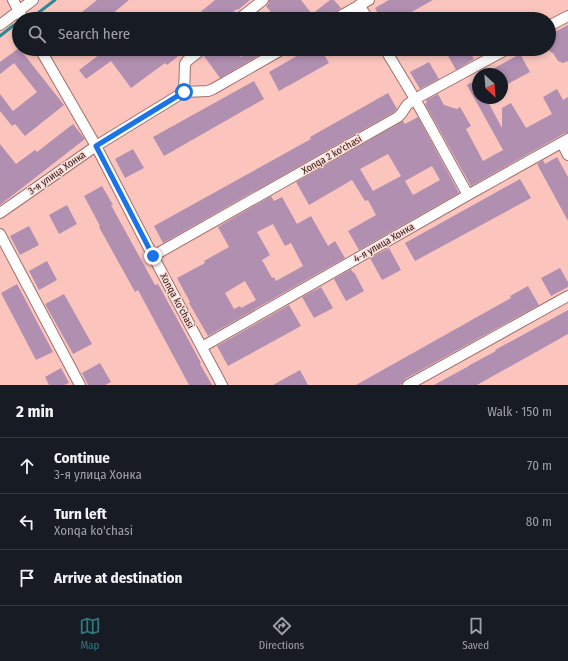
<!DOCTYPE html>
<html lang="en">
<head>
<meta charset="utf-8">
<style>
  body { margin:0; font-family:"Fira Sans Condensed",sans-serif; background:#242831; color:#f1f3f6 }
  .compass { position:absolute; left:472px; top:68px; width:36px; height:36px; border-radius:50%; background:#171b24; box-shadow:0 2px 6px #0003; rotate:154deg }
  .stop { position:absolute; width:12px; height:12px; margin:-9px; border:3px solid #1a73e8; border-radius:50%; background:#fff }
  .stop.end { background:#1a73e8; border-color:#fff; box-shadow:0 1px 4px #0008 }
  .list { margin:0; padding:0; list-style:none }
  h2 { display:flex; justify-content:space-between; align-items:center; height:52px; margin:0; padding:0 16px; font-size:17px }
  h2 small { font-size:13px; font-weight:400; color:#9ea1a6 }
  .list li { display:grid; grid-template-columns:26px 1fr auto; gap:12px; align-items:center; box-sizing:border-box; height:56px; padding:0 16px; border-top:1px solid #363941 }
  .list b { display:block; font-size:15px; white-space:nowrap }
  .list p { margin:0; font-size:13px; white-space:nowrap; color:#9ea1a6 }
  .list em { font-size:13px; font-style:normal; color:#9ea1a6 }
  .icon { flex:none; width:22px; height:22px; fill:none; stroke:currentColor; stroke-width:2; stroke-linecap:round; stroke-linejoin:round }
  .map { position:relative; flex:none; width:568px; height:385px; overflow:hidden }
  .search { position:absolute; background:#171b24; box-shadow:0 2px 6px #0003; left:12px; right:12px; top:12px; height:44px; display:flex; align-items:center; gap:10px; box-sizing:border-box; padding:0 14px; border-radius:22px; color:#9ea1a6; font-size:15px }
  .sheet { height:220px; background:#171b24 }
  nav { display:flex; justify-content:space-around; align-items:center; box-sizing:border-box; height:56px; border-top:1px solid #363941; background:#171b24; font-size:11px; color:#9ea1a6 }
  nav a { display:grid; justify-items:center; gap:2px }
  nav .on { color:#2f7780 }
  .map>svg:first-child { display:block }
</style>
</head>
<body>
<div class="map">
<svg width="568" height="385" viewBox="0 0 568 385">
  <rect width="100%" height="100%" fill="#fbc5be"/>
  <g fill="none" stroke-linecap="round" stroke-linejoin="round">
    <path stroke="#2b8a95" stroke-width="3" d="M30 19 55 0
      M0 36 14 25 19 24"/>
  </g>
  <path fill="#b18fb1" fill-rule="evenodd" d="M97 0H129L106 19H88L82 12Z
    M215 0H250L238 10 237 9 224 19H192Z
    M269 0H301L312 14 330 0H334L341 8 332 14 327 19H276L266 6 269 3Z
    M389 0H433L399 19H381L375 8Z
    M568 25V61L563 63 558 61 553 53 549 51V35Z
    M19 48 64 105 25 136 15 124 12 126 0 111V94L13 111 37 92 14 63 0 74V62Z
    M107 49H147L150 53 155 49H187L167 65 165 63 131 88 111 61 86 79 79 70Z
    M208 49H235L241 57 256 49H270L220 78 204 56 208 52Z
    M309 49H321L329 63 279 91 269 72Z
    M451 49H468L474 59 456 70 446 52Z
    M520 54 530 72 502 87V74H496L493 69Z
    M429 62 439 79 420 89 410 72Z
    M478 79V98H486L502 128V108L511 103 526 128 552 114 543 97 557 89 563 100 568 97V133H565L471 186 425 104 427 102 426 100 438 94 444 105 457 109 460 107 471 126 466 129 483 161 503 150 467 85Z
    M254 81 264 99 164 156 153 137Z
    M388 93 397 109 394 112 163 243 154 226 311 139 310 137Z
    M418 117 459 193 359 250 348 231 376 215 368 200 365 201 352 180 309 205 296 182 403 121 405 124ZM388 154 401 176 373 191 360 169ZM432 166 440 180 413 195 405 181Z
    M73 124 85 139 0 205V144L16 164 35 150 37 152Z
    M133 149 144 168 125 178 115 159Z
    M557 157 568 177V221L537 164 543 160 545 164Z
    M520 179 531 198 415 261 405 243Z
    M102 186 113 205H111L155 285 158 284 175 315 201 363 200 364 212 385H189L138 290 135 292 99 227 100 226 84 196Z
    M271 196 274 201 282 197 297 224 311 216 328 246 335 241 345 258 208 336 189 303 190 302 177 278 205 263 204 261 229 247 218 227ZM273 224 285 246 291 243 303 266 276 281 274 277 272 278 262 260 270 255 257 232ZM245 281 256 300 241 308 240 306 234 309 225 293Z
    M67 205 77 224 59 234 49 215Z
    M29 226 39 245 20 255 10 236Z
    M389 248 401 270 382 280 370 258Z
    M47 261 57 280 39 290 29 271Z
    M560 268 568 282V287L551 296 541 278Z
    M351 269 353 273 354 272 364 291 346 301 334 279Z
    M17 284 53 352 36 360 1 293Z
    M528 286 539 305 405 379 402 384 400 385H356L511 298 510 296Z
    M321 287 333 308 314 318 302 297Z
    M64 294 92 344 73 354 45 304Z
    M289 305 301 326 228 366 217 346Z
    M568 310V334L477 385H434L469 366H468L496 351 495 350Z
    M100 363 111 382 105 385H88L82 373Z
    M61 368 69 383 64 385H49L45 377Z
    M300 370 308 385H273Z"/>
  <g fill="none" stroke-linecap="round" stroke-linejoin="round">
    <defs>
      <path id="minor" d="M13 0 23 19
        M359 5 368 19
        M239 19 263 0
        M335 19 369 0
        M0 25 33 0
        M549 26 568 16
        M40 49 96 146 153 256 222 385
        M385 49 415 99 468 195
        M184 92 185 64 187 61 202 49
        M562 143 568 155
        M0 213 96 146 184 92 208 91 213 89 283 49
        M0 234 80 385
        M153 256 398 117 401 114 407 105 415 99 507 49
        M202 347 468 195 568 139
        M408 385 568 296"/>
    </defs>
    <use href="#minor" stroke="#a0706a" stroke-width="12"/>
    <use href="#minor" stroke="#fff" stroke-width="10"/>
  </g>
  <g fill="none" stroke-linecap="round" stroke-linejoin="round">
    <path stroke="#1a73e8" stroke-width="5" d="M153 256 96 146 184 92"/>
  </g>
  <g text-anchor="middle" dominant-baseline="central" stroke-width="3" stroke-linejoin="round" paint-order="stroke">
    <g font-size="10" fill="#2e1a18" stroke="#f9d8d4">
      <text transform="translate(332 155) rotate(-30)">Xonqa 2 ko'chasi</text>
      <text transform="translate(57 173) rotate(-35)">3-я улица Хонка</text>
      <text transform="translate(384 243) rotate(-30)">4-я улица Хонка</text>
      <text transform="translate(177 301) rotate(62)">Xonqa ko'chasi</text>
    </g>
  </g>
</svg>
<svg class="compass" viewBox="-18 -18 36 36"><path d="M0-13l5 13h-10z" fill="#e53935"/><path d="M0 13l5-13h-10z" fill="#9ea1a6"/></svg>
<div class="stop" style="left:184px;top:92px"></div>
<div class="stop end" style="left:153px;top:256px"></div>
<div class="search"><svg class="icon" aria-label="search" viewBox="0 0 24 24"><circle cx="10" cy="10" r="6"/><path d="M15 15l6 6"/></svg>Search here</div>
</div>
<section class="sheet">
<h2>2 min<small>Walk · 150 m</small></h2>
<ul class="list">
<li><svg class="icon" aria-label="ahead" viewBox="0 0 24 24"><path d="M12 20V5M6 11l6-6 6 6"/></svg><div><b>Continue</b><p>3-я улица Хонка</p></div><em>70 m</em></li>
<li><svg class="icon" aria-label="left" viewBox="0 0 24 24"><path d="M17 20v-9H6M10 6l-5 5 5 5"/></svg><div><b>Turn left</b><p>Xonqa ko'chasi</p></div><em>80 m</em></li>
<li><svg class="icon" aria-label="arrive" viewBox="0 0 24 24"><path d="M6 21V4h12l-3 4 3 4H6"/></svg><div><b>Arrive at destination</b></div></li>
</ul>
</section>
<nav>
<a class="on"><svg class="icon" aria-label="map" viewBox="0 0 24 24"><path d="M3 6l6-2 6 2 6-2v14l-6 2-6-2-6 2zM9 4v14M15 6v14"/></svg>Map</a>
<a><svg class="icon" aria-label="directions" viewBox="0 0 24 24"><path d="M12 3l9 9-9 9-9-9zM9 14v-3h6M13 9l2 2-2 2"/></svg>Directions</a>
<a><svg class="icon" aria-label="saved" viewBox="0 0 24 24"><path d="M7 4h10v16l-5-4-5 4z"/></svg>Saved</a>
</nav>
</body>
</html>
